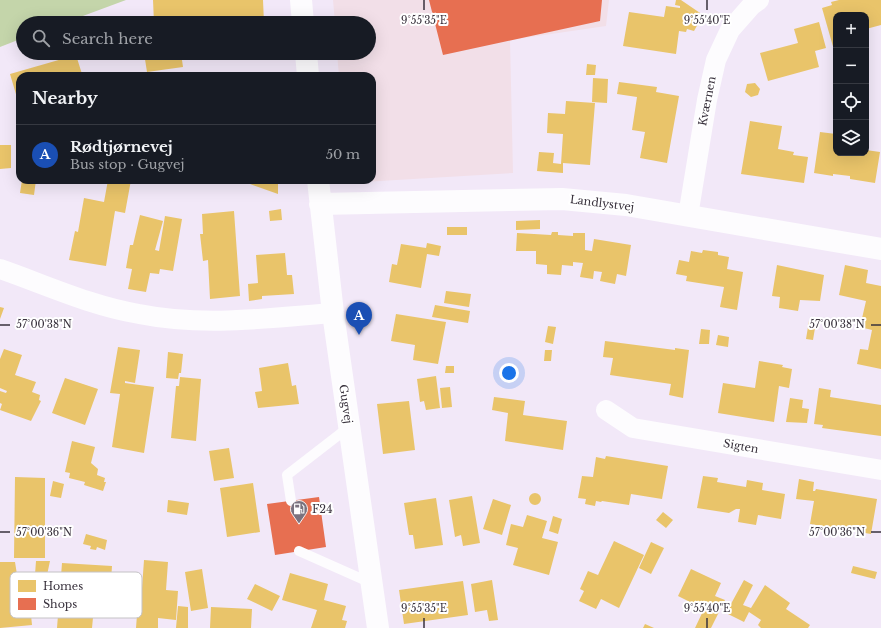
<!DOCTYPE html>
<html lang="en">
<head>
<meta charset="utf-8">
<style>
  body { margin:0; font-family:"Libre Baskerville",serif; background:#242831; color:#f1f3f6 }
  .controls { position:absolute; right:12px; top:12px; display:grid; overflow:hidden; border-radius:8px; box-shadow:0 4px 16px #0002 }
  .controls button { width:36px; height:36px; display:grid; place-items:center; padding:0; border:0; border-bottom:1px solid #363941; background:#171b24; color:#f1f3f6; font:20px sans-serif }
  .you { position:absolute; left:509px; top:373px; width:14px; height:14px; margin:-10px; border:3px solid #fff; border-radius:50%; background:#1a73e8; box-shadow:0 0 0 6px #1a73e833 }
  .badge { display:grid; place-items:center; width:26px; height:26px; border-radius:50%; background:#1a73e8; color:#fff; font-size:13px; font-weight:700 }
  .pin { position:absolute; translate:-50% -33px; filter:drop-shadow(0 1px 2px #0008) }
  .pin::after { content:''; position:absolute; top:21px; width:14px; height:12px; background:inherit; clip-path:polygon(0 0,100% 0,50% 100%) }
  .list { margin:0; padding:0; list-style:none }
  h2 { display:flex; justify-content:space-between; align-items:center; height:52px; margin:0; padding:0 16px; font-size:17px }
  h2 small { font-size:13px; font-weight:400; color:#9ea1a6 }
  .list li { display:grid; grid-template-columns:26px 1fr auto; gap:12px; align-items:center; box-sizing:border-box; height:60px; padding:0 16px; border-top:1px solid #363941 }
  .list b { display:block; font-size:15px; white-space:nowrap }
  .list p { margin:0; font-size:13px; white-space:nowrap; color:#9ea1a6 }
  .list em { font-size:13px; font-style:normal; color:#9ea1a6 }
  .icon { flex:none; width:22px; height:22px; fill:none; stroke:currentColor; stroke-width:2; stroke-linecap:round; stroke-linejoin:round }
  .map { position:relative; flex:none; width:881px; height:628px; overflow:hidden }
  .search { position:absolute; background:#171b24; box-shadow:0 4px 16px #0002; left:16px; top:16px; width:360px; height:44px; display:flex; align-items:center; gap:10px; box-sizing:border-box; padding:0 14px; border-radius:22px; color:#9ea1a6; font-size:15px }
  .panel { position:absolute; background:#171b24; box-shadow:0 4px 16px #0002; left:16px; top:72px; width:360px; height:112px; border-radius:12px }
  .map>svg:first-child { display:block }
</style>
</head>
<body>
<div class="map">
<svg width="881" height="628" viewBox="0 0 881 628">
  <rect width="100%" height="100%" fill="#f2e8f8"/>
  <path fill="#f2dfe8" d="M333 0H609L606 26 510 40 513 173 346 183V180H372V76H339L337 53H369V23H335Z"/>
  <path fill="#c4d5aa" d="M0 0H126L64 23H23V38L0 47Z"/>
  <path fill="#e9c46a" d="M153 0H263L264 23H229V18L187 19V23H154Z
    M676 0H681L703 15 694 31 687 29 686 32 679 31 676 54 623 46 629 12 664 17 666 6 680 8V6L675 5Z
    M839 0H881V25L866 29V15H836V49L834 50 822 8 832 5 831 2Z
    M819 22 826 48 815 51 819 67 768 81 760 53 798 43 794 29Z
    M144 53H181L183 67 147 72Z
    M76 55 82 74 76 76H20V100L18 101 10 74Z
    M587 64 596 65 595 75H586Z
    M593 78 608 79 607 103 592 102Z
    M619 82 657 87 656 92 679 96 667 163 640 158 645 132 632 130 637 97 617 94Z
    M755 83 760 89 758 95 751 97 745 92 747 84Z
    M566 101 595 103 590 165 563 163V173L537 171 539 152 554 153 553 163 561 164 563 134 547 133 548 113 565 114Z
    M750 121 782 126 778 149 794 152 793 155 808 157 804 183 741 174Z
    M820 132 836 134V153H866V150L880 152 875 183 850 179V176L833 174V176L814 173Z
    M0 145H11V168L0 169Z
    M22 180H36L34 195 20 193Z
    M108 180H131L125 213 115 211 106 266 69 260 75 231 78 232 84 198 104 202Z
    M244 180H275V183H278V194L250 184H244Z
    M281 209 282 220 270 221 269 211Z
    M234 211 240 296 210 299 208 260 203 261 200 234H203L202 214Z
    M140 215 163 221 155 250 159 251 165 216 182 219 173 271 160 269 159 274 150 273 146 292 128 289 132 269 126 268 130 245H133Z
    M540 220V229L516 230V221Z
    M447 227H467V235H447Z
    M552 232H558V235L573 236V233H585V250L592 251 594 239 631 245 626 276 617 274 615 284 600 281 602 272 594 271 593 279 580 277 583 263 573 262V266L562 265 561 275 547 274V265L536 264V251H516L517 233 551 235Z
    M427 243 441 246 439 256 427 254 421 288 389 282 392 264 397 265 401 244 426 248Z
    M703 250 718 252V255L729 257 727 269 743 272 737 310 720 307 724 287 686 281 687 276 676 274 679 260 689 262 691 251 702 253Z
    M285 253 287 275H292L294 294 262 296V299L249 301 248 284 258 283 256 255Z
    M777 265 824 275 820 301 800 300 798 311 779 308 780 297 772 296Z
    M845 265 868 270 866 283 881 286V369L857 364 860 349 868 350 872 330 860 327 866 301 839 295Z
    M446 291 471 294 469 307 444 303Z
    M435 305 470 311 468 323 432 317Z
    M0 307 4 308 0 319Z
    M396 314 446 322 438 364 413 360 415 345 391 341Z
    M809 321 816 322 813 340 806 339Z
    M548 326 556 327 553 344 545 342Z
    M701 329 710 330 709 344H699Z
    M718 335 729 337 728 347 716 345Z
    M605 341 675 350V348L689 350 683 398 669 395 671 384 610 375 613 358 603 357Z
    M118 347 140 350 135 383 125 381V383L154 387 144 453 112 447 120 394 110 393Z
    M4 349 22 355 15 375 36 382 32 392 40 395 39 400 41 401 31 421 0 410 2 404 0 403V391L6 393 7 391 0 388V359Z
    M545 350H552L551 361H544Z
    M168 352 183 354 181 373H179L178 379 166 378Z
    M759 361 783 365 782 367 792 369 789 388 779 386 774 422 718 413 723 383 755 388Z
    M288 363 292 386 296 385 299 404 258 408 255 392 262 391 259 368Z
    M446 366H454V373H445Z
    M436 376 440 408 426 410 424 401 420 402 417 379Z
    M180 377 201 379 196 441 171 438 176 386H179Z
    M65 378 98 389 85 425 52 413Z
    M450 387 452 407 442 408 440 388Z
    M819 388 831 390 830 397 881 405V436L822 428 823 425 814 424Z
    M494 397 525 401 523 415 567 421 563 450 505 441 508 413 492 410Z
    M790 398 803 400 802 408 809 409 807 423 786 422Z
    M409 401 415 450 383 454 377 404Z
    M72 441 95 447 91 463 98 469 97 475 105 478 104 482H106L103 491 84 485 85 482 69 478 70 473 65 472Z
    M229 448 234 478 214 481 209 451Z
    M606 456 668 466 662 499 631 494 629 505 602 501 601 502 596 501 595 506 585 504 586 499 578 498 582 476 593 477 596 457 605 459Z
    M703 476 718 478 717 482 746 487 747 480 763 483 762 490 785 494 781 519 758 515 756 525 738 522 740 509H736L729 513 697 508Z
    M15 477 45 478V558H14Z
    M799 479 814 482 813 491H815L816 489 877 499 871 534 810 524 814 501 796 499Z
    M53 481 64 484 61 498 50 496Z
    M253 483 260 532 227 537 220 488Z
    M529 499a6 6 0 1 1 12 0a6 6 0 1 1-12 0Z
    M472 496 480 543 463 546 461 535 455 537 449 500Z
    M436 498 443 545 415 549 413 535H409L404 503Z
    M493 499 511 505 502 535 483 529Z
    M168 500 189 503 187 515 167 512Z
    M663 512 673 520 666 528 656 520Z
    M527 515 547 521 542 538 558 542 549 575 513 565 518 548 506 545 511 524 523 527Z
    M553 516 562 519 558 534 549 531Z
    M86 534 107 540 105 550 97 547 96 550 90 549 91 546 83 544Z
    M614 541 644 555 619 608 601 599 596 609 579 601 584 591 580 589 588 571 598 575Z
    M651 542 664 548 651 574 639 568Z
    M144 560 168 562 166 590 178 591 176 620 158 618V628H136L139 588H142Z
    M36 561H50L47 575H43V588H34Z
    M0 562H15L22 606 30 605 32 625 0 628Z
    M62 563 112 566 110 595 91 594 90 606 94 607 92 628H57Z
    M853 566 877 572 875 579 851 573Z
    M202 569 208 608 191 611 185 572Z
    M691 569 721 583 715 596 725 600 711 628H695L704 609 678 596Z
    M290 573 328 584 324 600 346 606 342 620 347 621 345 628H311L317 610 282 600Z
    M492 580 498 620 489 621 487 610 475 612 471 584Z
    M744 580 753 585 743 605 751 608 765 585 790 603 786 609 810 625 808 628H761L758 625 761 620 749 612 744 622 726 613Z
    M463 581 468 615 404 624 399 590Z
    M255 584 280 596 272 611 247 599Z
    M178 606 188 607V628H176Z
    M211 607 252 609 251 628H210Z
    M645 624 654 628H643Z"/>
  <path fill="#e76f51" d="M429 0H602L600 21 443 55Z
    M319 497 326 547 275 555 267 504Z"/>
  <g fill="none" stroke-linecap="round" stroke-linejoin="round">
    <path stroke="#fdfcfe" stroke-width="10" d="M291 501 287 475 349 427
      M299 551 371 583"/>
    <path stroke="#fdfcfe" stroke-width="20" d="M688 216 707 100 716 60 730 30 752 5 759 0
      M0 269C46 285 91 306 139 314 204 327 268 318 333 313
      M606 410 633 428 881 470"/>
    <path stroke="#fdfcfe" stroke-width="22" d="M301 0 303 23
      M306 53 308 76
      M318 180 333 313 378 628
      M320 204 562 199 626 205 881 249"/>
  </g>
  <path fill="none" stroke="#39323d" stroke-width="1.5" d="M424 0V10M707 0V10M0 325H10M871 325H881M0 532H10M871 532H881M424 618V628M707 618V628"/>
  <defs>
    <symbol id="fuel-pin" viewBox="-11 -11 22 30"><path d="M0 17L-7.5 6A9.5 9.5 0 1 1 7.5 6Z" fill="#7a727e" stroke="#fff"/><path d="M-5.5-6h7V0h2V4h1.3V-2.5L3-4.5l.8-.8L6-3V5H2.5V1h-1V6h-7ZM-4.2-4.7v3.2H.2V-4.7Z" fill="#fff"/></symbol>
  </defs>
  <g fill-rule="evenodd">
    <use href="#fuel-pin" x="289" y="499" width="20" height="27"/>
  </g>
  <g text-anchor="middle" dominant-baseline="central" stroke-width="4" stroke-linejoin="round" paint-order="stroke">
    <g font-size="11" fill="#39323d" stroke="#fff">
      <text transform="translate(707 101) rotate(-79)">Kværnen</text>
      <text transform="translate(602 203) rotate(7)">Landlystvej</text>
      <text transform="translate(346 404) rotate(82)">Gugvej</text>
      <text transform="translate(741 446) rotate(10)">Sigten</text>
    </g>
    <g font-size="11" fill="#39323d" stroke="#fff" text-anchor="start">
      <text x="312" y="509">F24</text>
    </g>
  </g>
  <rect x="10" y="572" width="132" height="46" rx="6" fill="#fff" stroke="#c4c2c5" stroke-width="1"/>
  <rect x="18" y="580" width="18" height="12" fill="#e9c46a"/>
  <rect x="18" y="598" width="18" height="12" fill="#e76f51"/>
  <g font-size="11" fill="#39323d">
    <text x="43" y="590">Homes</text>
    <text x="43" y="608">Shops</text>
  </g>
  <g font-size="10" text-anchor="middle" fill="#39323d" stroke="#fff" stroke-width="4" stroke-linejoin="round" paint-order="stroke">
    <text x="424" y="24">9°55'35"E</text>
    <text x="707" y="24">9°55'40"E</text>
    <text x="44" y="328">57°00'38"N</text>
    <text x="837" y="328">57°00'38"N</text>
    <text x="44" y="536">57°00'36"N</text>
    <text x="837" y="536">57°00'36"N</text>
    <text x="424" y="612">9°55'35"E</text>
    <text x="707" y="612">9°55'40"E</text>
  </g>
</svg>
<div class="controls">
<button>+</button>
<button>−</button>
<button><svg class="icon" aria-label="locate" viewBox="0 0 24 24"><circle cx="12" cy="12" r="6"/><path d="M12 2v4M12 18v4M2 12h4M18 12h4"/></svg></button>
<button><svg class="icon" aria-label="layers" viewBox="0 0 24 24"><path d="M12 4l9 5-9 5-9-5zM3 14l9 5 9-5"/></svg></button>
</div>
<div class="you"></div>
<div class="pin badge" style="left:359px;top:335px;background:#1a4fb4">A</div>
<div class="search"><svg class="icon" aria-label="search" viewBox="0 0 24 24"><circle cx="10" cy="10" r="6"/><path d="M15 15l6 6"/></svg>Search here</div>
<section class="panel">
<h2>Nearby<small></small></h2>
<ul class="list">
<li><span class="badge" style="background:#1a4fb4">A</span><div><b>Rødtjørnevej</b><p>Bus stop · Gugvej</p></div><em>50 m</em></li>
</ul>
</section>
</div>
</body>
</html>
